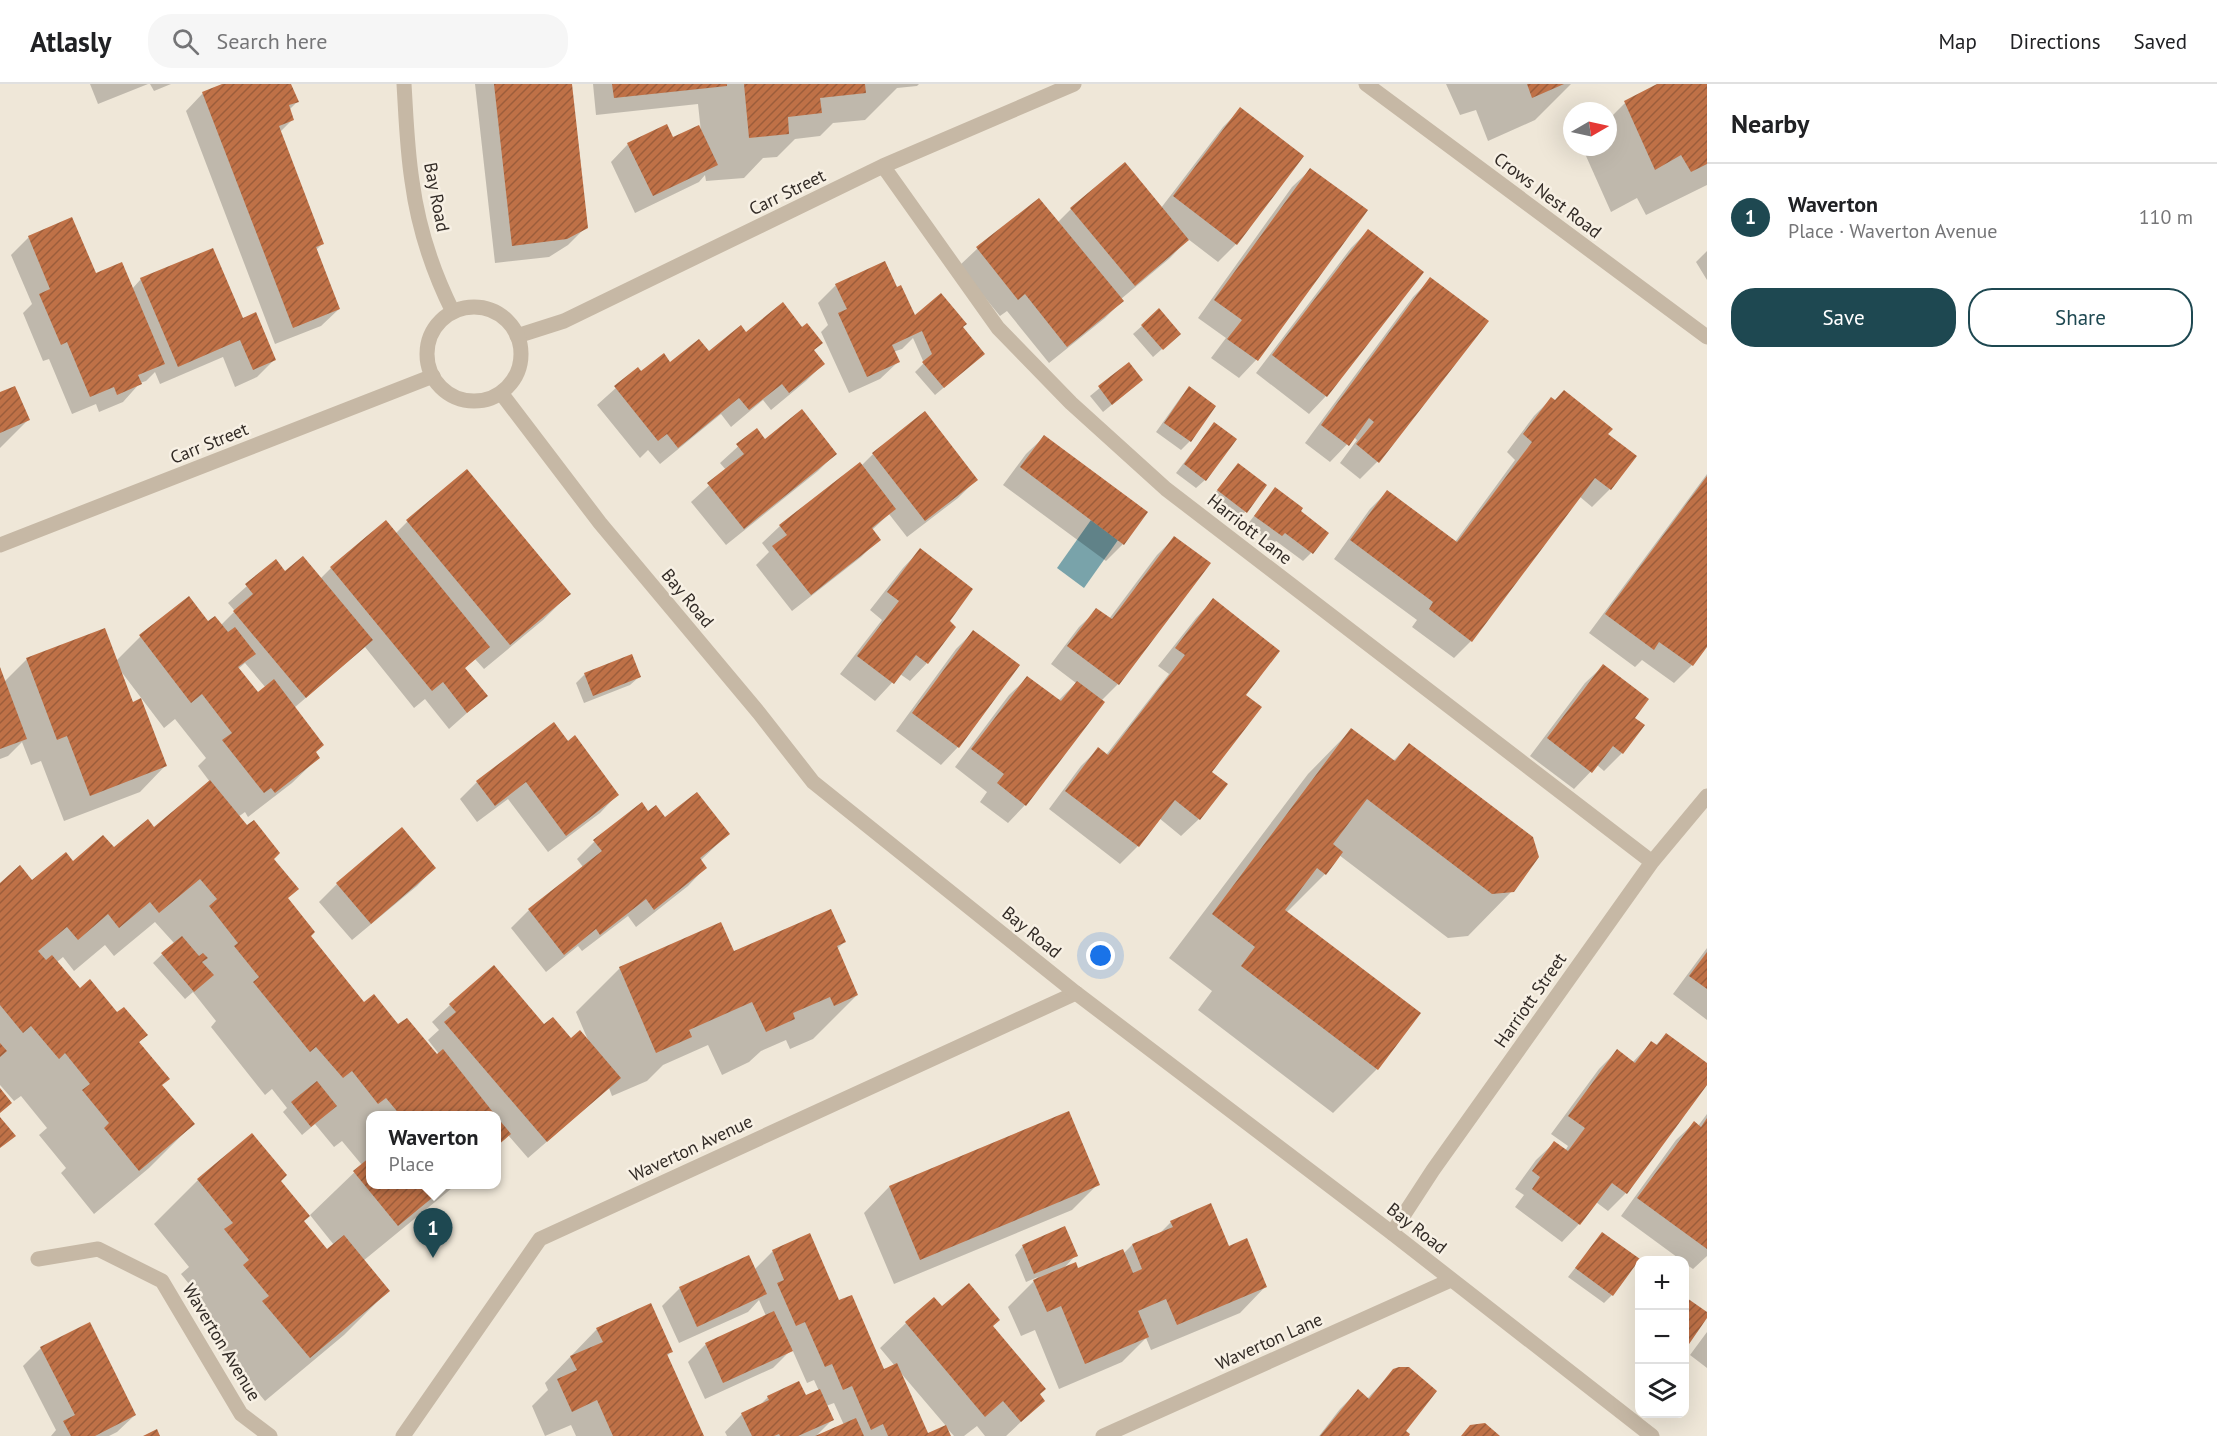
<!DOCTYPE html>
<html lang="en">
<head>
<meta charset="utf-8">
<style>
  body { margin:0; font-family:"PT Sans",sans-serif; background:#f6f6f6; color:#202124 }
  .controls { position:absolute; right:18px; bottom:18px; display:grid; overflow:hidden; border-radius:12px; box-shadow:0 6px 24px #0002 }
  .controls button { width:54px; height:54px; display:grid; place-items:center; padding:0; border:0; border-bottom:2px solid #e0e0e0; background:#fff; color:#202124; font:30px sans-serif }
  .compass { position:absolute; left:1563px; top:18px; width:54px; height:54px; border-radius:50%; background:#fff; box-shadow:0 6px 24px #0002; rotate:81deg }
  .you { position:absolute; left:1101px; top:872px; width:21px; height:21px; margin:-15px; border:4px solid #fff; border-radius:50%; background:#1a73e8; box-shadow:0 0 0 9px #1a73e833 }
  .badge { display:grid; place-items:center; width:39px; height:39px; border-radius:50%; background:#1e4851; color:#fff; font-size:20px; font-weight:700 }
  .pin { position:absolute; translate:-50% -50px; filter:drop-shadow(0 2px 3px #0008) }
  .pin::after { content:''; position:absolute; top:32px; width:21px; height:18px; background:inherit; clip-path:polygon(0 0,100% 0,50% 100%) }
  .popup { position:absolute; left:366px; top:1027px; width:135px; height:78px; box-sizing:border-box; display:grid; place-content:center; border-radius:12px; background:#fff; filter:drop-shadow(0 2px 4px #0005); font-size:20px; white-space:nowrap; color:#757577 }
  .popup b { font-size:22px; color:#202124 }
  .popup::after { content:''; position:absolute; left:50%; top:100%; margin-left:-12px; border:12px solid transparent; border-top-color:#fff }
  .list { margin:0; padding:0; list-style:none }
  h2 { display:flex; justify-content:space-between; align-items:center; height:78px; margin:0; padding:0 24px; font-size:26px }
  h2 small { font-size:20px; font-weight:400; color:#757577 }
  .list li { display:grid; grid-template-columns:39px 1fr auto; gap:18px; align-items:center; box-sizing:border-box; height:108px; padding:0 24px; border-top:2px solid #e0e0e0 }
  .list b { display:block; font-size:22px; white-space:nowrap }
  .list p { margin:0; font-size:20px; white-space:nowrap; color:#757577 }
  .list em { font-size:20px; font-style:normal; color:#757577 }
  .actions { display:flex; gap:12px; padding:18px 24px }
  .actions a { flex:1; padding:14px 0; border:2px solid #1e4851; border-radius:24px; text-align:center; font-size:21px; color:#1e4851 }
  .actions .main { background:#1e4851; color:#fff }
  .icon { flex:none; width:33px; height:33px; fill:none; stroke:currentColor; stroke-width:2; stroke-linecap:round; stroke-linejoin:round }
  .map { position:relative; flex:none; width:1707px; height:1352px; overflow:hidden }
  header { display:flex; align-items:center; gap:36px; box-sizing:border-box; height:84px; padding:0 30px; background:#fff; border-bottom:2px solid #e0e0e0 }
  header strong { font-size:28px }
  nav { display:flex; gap:33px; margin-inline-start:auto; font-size:21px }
  .search { width:420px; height:54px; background:#f6f6f6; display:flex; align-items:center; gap:15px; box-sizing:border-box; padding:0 21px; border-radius:24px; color:#757577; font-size:22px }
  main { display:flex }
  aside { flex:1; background:#fff }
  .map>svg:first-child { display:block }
</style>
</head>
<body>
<header>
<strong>Atlasly</strong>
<div class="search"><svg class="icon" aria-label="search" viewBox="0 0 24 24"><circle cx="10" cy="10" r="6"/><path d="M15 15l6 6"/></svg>Search here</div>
<nav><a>Map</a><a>Directions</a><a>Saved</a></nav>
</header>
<main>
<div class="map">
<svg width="1707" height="1352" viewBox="0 0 1707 1352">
  <defs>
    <pattern id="building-hatch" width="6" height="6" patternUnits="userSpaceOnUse" patternTransform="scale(1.5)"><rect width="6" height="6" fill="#bf7147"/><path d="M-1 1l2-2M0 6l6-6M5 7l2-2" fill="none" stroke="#9c5d3b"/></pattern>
  </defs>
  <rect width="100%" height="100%" fill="#efe7d8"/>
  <path fill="#79a3aa" d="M1091 436 1118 456 1084 504 1057 484Z"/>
  <path fill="#0003" fill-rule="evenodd" d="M90 0H148L98 20Z
    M150 0H171L154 7Z
    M227 0H290L297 18 289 26 292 36 279 49 322 160 316 166 339 225 321 242 275 260 186 27 203 9Z
    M475 0H570L586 143 568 161 549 173 495 179Z
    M593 0H919L917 2 897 4 865 36 833 39 820 52 795 55 777 73 763 74 744 94 706 97 705 91 699 98 635 129 611 78 628 60 673 55 701 48 698 20 596 31Z
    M1446 0H1571L1535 36 1488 57 1476 26 1460 31Z
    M1660 0H1707V101L1646 131 1637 114 1611 128 1582 63H1608V36L1625 19Z
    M1241 25 1302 72 1236 160 1218 178 1188 155 1170 174 1121 215 1122 217 1105 234 1049 279 1007 227 1000 232 959 182 977 165 1039 116 1057 139 1071 125 1161 124 1223 43Z
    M1310 86 1366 127 1256 276 1239 294 1211 274 1226 254 1198 234 1292 103Z
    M1368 147 1422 188 1326 312 1309 330 1256 289 1351 164Z
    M29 153 95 191 132 205 141 195 242 236 274 276 257 293 235 303 223 273 160 300 155 288 146 297 140 299 123 318 99 328 96 320 72 330 49 275 43 277 23 229 32 220 11 171Z
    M1707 167V196L1696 178Z
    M1431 195 1377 378 1360 395 1340 379 1357 356 1354 353 1330 378 1305 359 1413 213Z
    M836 201 896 205 914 235 961 244 974 278 935 311 915 288 924 279 913 254 902 265 893 268 898 278 880 295 849 309 821 248 828 241 818 219Z
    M1142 242 1170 258 1153 273 1133 250Z
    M802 245 813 267 823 280 806 297 771 326 763 316 731 343 721 330 660 380 648 366 640 374 597 321 637 285 641 289 709 269 746 250Z
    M1129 280 1132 304 1103 328 1090 312Z
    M1189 304 1214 322 1190 357 1181 366 1156 348 1181 313Z
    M0 310 28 336 0 364Z
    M1551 315 1606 350 1635 372 1610 405 1592 423 1579 412 1471 557 1454 574 1412 543 1417 536 1334 475 1370 425 1387 408 1455 458 1515 376 1507 368 1534 332Z
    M1214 340 1205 396 1196 404 1176 389Z
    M756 346 765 357 835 370 818 387 726 461 691 418 726 386 720 379Z
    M1044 353 1123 460 1106 477 1003 401 1026 370Z
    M873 370 976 396 958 414 907 453 889 430 872 446 879 455 861 473 792 527 756 481 769 468 762 459 780 442 861 382Z
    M1238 381 1245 428 1237 436 1210 415Z
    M1707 390V561L1692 581 1674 599 1642 576 1635 583 1589 549Z
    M1275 405 1298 427 1311 469 1303 477 1276 457 1273 460 1247 441Z
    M408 437 569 510 543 536 484 585 475 575 464 585 486 612 449 645 425 615 414 624 365 563 294 624 318 674 292 699 248 733 245 728 238 733 272 775 287 815 309 852 364 920 398 942 436 972 439 970 428 956 439 946 432 938 450 921 544 942 571 956H588L576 928 620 884 733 869 844 858 837 865 857 911 813 955 790 965 786 956 761 967 749 978 722 991 708 961 663 981 647 997 612 1012 609 1004 528 1074 508 1051 496 1063V1032H370V1100H457L363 1177 388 1207 344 1251 265 1317 219 1262 225 1256 200 1226 206 1221 181 1190 189 1183 154 1140 198 1096 252 1051 302 1138 327 1167 334 1161 310 1131 362 1081 342 1057 334 1063 315 1040 302 1051 283 1028 287 1024 272 1005 265 1011 211 943 216 937 193 908 185 915 153 879 174 859 155 838 114 872 105 861 74 887 63 873 57 878 80 906 146 951 138 959 161 1002 193 1040 149 1084 94 1130 61 1089 66 1084 39 1051 47 1044 21 1012 14 1017 0 1001V800L31 799 72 779 114 765 154 745 210 698 198 682 206 674 175 635 164 644 120 586 132 620 165 682 140 708 64 737 41 677 31 681 22 658 8 672 0 675V587L4 598 26 576 104 546 116 577 140 553 189 514 208 539 221 541 235 527 228 519 275 477 285 489 320 495 331 484 395 450ZM245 579 266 604 258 610 238 585Z
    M1174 454 1209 479 1118 600 1101 617 1025 721 1008 739 980 718 987 708 955 683 1009 611 1027 594 1058 617 1076 599 1051 580 1079 543 1097 526 1109 535 1157 471Z
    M920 466 948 538 954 543 927 579 910 597 900 590 875 617 840 590 882 536 870 526 903 484Z
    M1213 516 1244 611 1210 688 1199 735 1181 752 1159 734 1138 762 1120 780 1049 725 1081 682 1098 665 1106 671 1169 590 1158 582 1196 534Z
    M973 548 1018 581 958 663 941 681 896 647 956 565Z
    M1603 582 1633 634 1643 641 1622 669 1604 687 1597 681 1574 705 1530 672 1585 599Z
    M585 590 639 593 630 601 584 619 576 599Z
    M1351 646 1392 678 1409 661 1512 807 1468 852 1448 854 1339 771 1325 790 1286 829 1419 929 1377 985 1333 1029 1198 926 1212 907 1169 874 1308 690Z
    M568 659 617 711 600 729 548 768 508 715 477 738 460 715 477 698Z
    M665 735 728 750 700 777 705 784 688 802 636 843 628 832 582 867 578 862 546 888 511 844 529 826 583 783 577 775 594 758Z
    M402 745 434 784 417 802 352 856 319 818 337 800Z
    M1707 864V936L1673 910Z
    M1666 951 1707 981V998L1626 1109 1608 1127 1596 1118 1579 1140 1562 1158 1515 1123 1524 1111 1515 1105 1536 1076 1554 1059 1565 1067 1568 1062 1551 1050 1599 985 1617 967 1632 979 1651 959 1655 962Z
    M1707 1030V1172L1693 1185 1684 1179V1176H1681L1621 1132 1676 1056 1694 1039 1698 1042Z
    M1098 1100 1072 1126 894 1200 864 1129 889 1103Z
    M1171 1138 1228 1164 1265 1203 1240 1229 1151 1266 1146 1254 1122 1278 1059 1305 1035 1246 1021 1252 1008 1223 1038 1193 1026 1198 1015 1171 1023 1162 1076 1171 1063 1185 1077 1186 1123 1170 1132 1161 1158 1151Z
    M1602 1150 1612 1211 1604 1219 1568 1193Z
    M809 1151 838 1218 883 1287 895 1282 880 1264 906 1239 942 1224 991 1242 1043 1317 1006 1352H985L977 1342 964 1352H954L946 1343 949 1352H819L844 1341 834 1319 826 1322 832 1336 816 1352H727L725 1348 742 1330 758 1323 768 1313H805L819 1307 814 1296 807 1299 792 1265 773 1284 705 1315 688 1278 706 1260 766 1232 759 1216 748 1228 679 1259 662 1222 680 1204 754 1186 772 1168ZM900 1288 946 1342 927 1351Z
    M597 1245 671 1268 667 1272 703 1352H576L571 1341 545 1352 532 1322 548 1306 545 1299Z
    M1707 1248V1284L1690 1271Z
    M41 1264 135 1331 117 1348 109 1352H51L56 1346 23 1282Z
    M1394 1286 1404 1347 1407 1352H1319L1340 1325 1358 1307 1367 1315Z"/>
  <path fill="url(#building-hatch)" d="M222 0H291L299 18 289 21 294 36 279 42 324 160 316 163 340 225 293 244 202 8Z
    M494 0H572L588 144 567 155 512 162Z
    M612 0H727V2L614 14Z
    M744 0H865L866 9 820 14 822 29 788 33 789 50 749 54Z
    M1527 0H1564L1532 14Z
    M1657 0H1707V80L1691 88 1681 71 1655 86 1624 17Z
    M1240 23 1304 72 1237 161 1173 112Z
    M667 40 673 53 699 41 718 81 653 112 627 59Z
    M1125 78 1189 156 1135 202 1070 124Z
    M1310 84 1368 126 1258 277 1227 255 1242 236 1214 216Z
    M1039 114 1124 217 1067 263 1025 210 1018 216 976 163Z
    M72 133 96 189 122 178 165 280 138 291 142 300 117 311 114 303 90 313 67 258 61 261 39 210 50 205 28 152Z
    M1368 145 1424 188 1327 313 1272 271Z
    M213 164 243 234 256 228 276 276 253 286 240 256 178 283 140 194Z
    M885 177 897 203 901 201 915 231 941 209 967 240 963 243 985 270 944 304 922 278 932 270 922 247 892 261 900 278 867 293 838 229 847 225 835 200Z
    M1430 193 1489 237 1379 379 1356 360 1374 338 1369 334 1349 362 1321 341Z
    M783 218 802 243 807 239 823 259 814 266 825 280 789 309 782 300 749 326 739 314 678 364 667 350 658 357 614 302 638 283 641 287 664 269 670 278 699 255 709 267 741 241 746 248Z
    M1159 224 1181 250 1163 266 1141 241Z
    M1129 278 1143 296 1112 321 1098 302Z
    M15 302 30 336 0 349V308Z
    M1189 302 1216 322 1191 358 1164 339Z
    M1564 306 1613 345 1608 350 1637 372 1611 406 1595 394 1472 558 1429 525 1433 518 1350 456 1387 406 1457 458 1532 358 1523 350 1551 313 1555 316Z
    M802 325 837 370 744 445 707 399 744 370 736 360 757 344 765 355Z
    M925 327 978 396 925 437 872 369Z
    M1214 338 1237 355 1206 397 1184 380Z
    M1044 351 1148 428 1124 461 1020 383Z
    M860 378 896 425 872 444 881 456 811 511 772 462 787 451 779 441Z
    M1238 379 1267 401 1247 429 1217 406Z
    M467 385 571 510 510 561 406 436Z
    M1707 392V563L1693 582 1659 558 1654 566 1605 530Z
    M1275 403 1303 424 1301 427 1329 449 1313 470 1285 449 1282 452 1254 432Z
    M386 436 490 563 465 584 488 612 467 629 443 598 432 607 330 483Z
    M1174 452 1211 479 1119 601 1067 562 1096 524 1112 535Z
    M920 464 973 505 950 537 956 543 928 580 916 571 894 600 857 572 899 517 887 508Z
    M303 472 373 556 306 614 233 527 253 510 245 500 276 475 285 487Z
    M189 512 208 537 215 532 228 548 235 543 256 570 238 583 258 608 274 595 324 661 316 668 320 674 275 709 271 704 264 709 222 656 232 649 202 610 191 619 139 551Z
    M1213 514 1280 567 1246 611 1262 623 1212 688 1228 700 1200 736 1175 716 1139 763 1065 707 1098 663 1108 671 1185 571 1175 564Z
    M105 544 133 618 141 614 167 682 90 712 67 652 57 656 26 574Z
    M973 546 1020 581 959 664 912 629Z
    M632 570 641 593 593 612 584 589Z
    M1603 580 1649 615 1635 634 1645 641 1623 670 1613 662 1592 689 1547 654Z
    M0 583 27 655 0 665Z
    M1027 592 1061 617 1077 597 1105 618 1026 722 997 699 1004 690 971 665Z
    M554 638 568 657 575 651 619 711 566 752 526 698 495 722 476 697Z
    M1351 644 1395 677 1409 659 1533 753 1539 773 1514 808 1492 810 1367 715 1333 760 1343 768 1335 779 1326 791 1317 784 1285 826 1421 929 1378 986 1241 882 1255 863 1212 830Z
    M210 696 247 741 254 736 280 769 274 775 299 805 288 814 315 848 311 852 364 918 374 910 398 940 407 934 437 970 443 965 496 1032H401L386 1014 378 1020 352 987 343 994 316 963 310 968 253 898 259 893 234 862 238 859 209 822 217 815 200 795 159 829 150 818 119 844 108 830 78 856 67 843 38 867 46 876 52 871 80 904 90 895 117 928 124 923 148 951 139 958 170 995 162 1001 195 1040 139 1087 104 1044 109 1039 82 1006 90 1000 65 969 59 975 31 942 23 949 0 921V799L20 781 32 796 66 768 73 777 103 751 114 763 148 735 154 743Z
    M697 708 730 750 700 774 707 784 654 826 646 815 600 851 596 845 564 871 528 825 602 767 593 756 642 718 648 727 656 721 665 733Z
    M402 743 436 784 371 840 336 799Z
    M831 825 846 858 837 862 858 911 834 922 830 913 793 929 795 935 766 948 752 918 689 946 692 953 656 969 619 883 721 838 734 867Z
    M182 852 199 872 203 869 208 874 202 878 214 891 194 908 161 869Z
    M1707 868V905L1689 892Z
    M494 881 544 940 553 933 571 954 580 946 621 994 547 1058 444 938 456 928 449 920Z
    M1666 949 1707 979V1001L1627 1110 1612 1099 1580 1141 1532 1105 1540 1093 1532 1087 1554 1057 1568 1067 1585 1044 1568 1032 1617 965 1635 979 1651 957 1657 961Z
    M0 959 7 967 0 973Z
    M317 997 337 1022 311 1043 291 1018Z
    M0 1004 12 1019 0 1029Z
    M1069 1027 1100 1101 920 1176 889 1102Z
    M496 1032 511 1050 496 1063Z
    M0 1033 16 1052 0 1064Z
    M1707 1034V1165L1637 1114 1694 1037 1701 1043Z
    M252 1049 287 1091 281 1097 310 1132 304 1137 327 1165 344 1151 390 1207 310 1274 262 1217 269 1212 243 1181 249 1176 224 1145 233 1139 197 1095Z
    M370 1073V1100H449L398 1142 353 1087Z
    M1211 1119 1229 1162 1247 1154 1267 1203 1177 1241 1166 1215 1138 1227 1149 1253 1085 1280 1061 1222 1047 1228 1033 1196 1076 1178 1078 1184 1123 1165 1133 1189 1142 1185 1132 1160 1173 1143 1170 1137Z
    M1065 1142 1078 1172 1034 1190 1022 1161Z
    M1602 1148 1640 1175 1613 1212 1575 1184Z
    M810 1149 839 1216 852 1211 884 1285 897 1279 928 1349 946 1341 951 1352H888L883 1340 871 1346 852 1302 843 1306 832 1280 825 1283 805 1238 796 1242 777 1199 784 1196 772 1166Z
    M749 1171 767 1210 697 1243 679 1203Z
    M969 1199 1000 1236 993 1242 1046 1305 1040 1310 1045 1317 1021 1338 1003 1317 985 1333 905 1238 934 1213 942 1222Z
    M1684 1212 1707 1228V1234L1687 1263 1684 1261Z
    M651 1219 673 1268 667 1270 704 1352H613L597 1316 572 1328 557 1295 577 1286 570 1272 603 1258 596 1244Z
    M774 1227 793 1267 723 1299 705 1259Z
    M90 1238 136 1331 95 1352H71L63 1337 75 1331 40 1263Z
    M1399 1283H1409L1437 1307 1406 1347 1410 1350 1409 1352H1320L1358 1305 1369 1315 1393 1285Z
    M799 1297 806 1311 820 1305 834 1336 798 1352H780L779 1350 774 1352H752L741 1329 769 1316 767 1312Z
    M856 1334 864 1352H815Z
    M1485 1339 1500 1352H1461L1470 1341Z
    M157 1345 160 1352H143Z"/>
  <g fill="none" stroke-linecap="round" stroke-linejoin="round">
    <path stroke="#c6b8a5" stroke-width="15" d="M1366 0 1707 253
      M883 82 998 244 1071 319 1166 405 1652 778
      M517 252 564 237 883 82 1074 0
      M0 461 433 292
      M1392 1149 1433 1086 1652 778 1707 712
      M38 1175 98 1165 162 1197 241 1330 270 1352
      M403 1352 540 1155 1076 909
      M1103 1352 1451 1196"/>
    <path stroke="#c6b8a5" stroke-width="15" d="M404 0C406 32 407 65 412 97 418 142 433 188 453 228
      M427 270a47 47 0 1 1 94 0a47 47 0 1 1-94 0Z
      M501 309 600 439 759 629 813 698 1076 909 1392 1149 1652 1352"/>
  </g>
  <g text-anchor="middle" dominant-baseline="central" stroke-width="5" stroke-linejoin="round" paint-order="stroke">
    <g font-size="18" fill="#322b26" stroke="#f7f0e4">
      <text transform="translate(787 108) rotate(-26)">Carr Street</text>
      <text transform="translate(1548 111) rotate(37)">Crows Nest Road</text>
      <text transform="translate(437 113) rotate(79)">Bay Road</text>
      <text transform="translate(209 359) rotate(-22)">Carr Street</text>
      <text transform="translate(1250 445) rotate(38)">Harriott Lane</text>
      <text transform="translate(688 514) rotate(50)">Bay Road</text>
      <text transform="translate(1032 848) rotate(39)">Bay Road</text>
      <text transform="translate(1530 916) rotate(-55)">Harriott Street</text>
      <text transform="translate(691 1064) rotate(-25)">Waverton Avenue</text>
      <text transform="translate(1417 1144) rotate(38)">Bay Road</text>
      <text transform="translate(1269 1257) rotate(-24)">Waverton Lane</text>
      <text transform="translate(222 1258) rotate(59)">Waverton Avenue</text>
    </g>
  </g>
</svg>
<div class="controls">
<button>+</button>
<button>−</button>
<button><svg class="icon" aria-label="layers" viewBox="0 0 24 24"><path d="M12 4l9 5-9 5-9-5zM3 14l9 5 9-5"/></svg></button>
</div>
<svg class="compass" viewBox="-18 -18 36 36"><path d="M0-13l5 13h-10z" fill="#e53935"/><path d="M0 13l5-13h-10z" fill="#757577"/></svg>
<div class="you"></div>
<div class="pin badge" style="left:433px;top:1174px">1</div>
<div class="popup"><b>Waverton</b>Place</div>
</div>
<aside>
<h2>Nearby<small></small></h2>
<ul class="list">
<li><span class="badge">1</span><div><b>Waverton</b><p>Place · Waverton Avenue</p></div><em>110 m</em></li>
</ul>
<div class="actions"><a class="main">Save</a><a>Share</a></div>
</aside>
</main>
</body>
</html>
